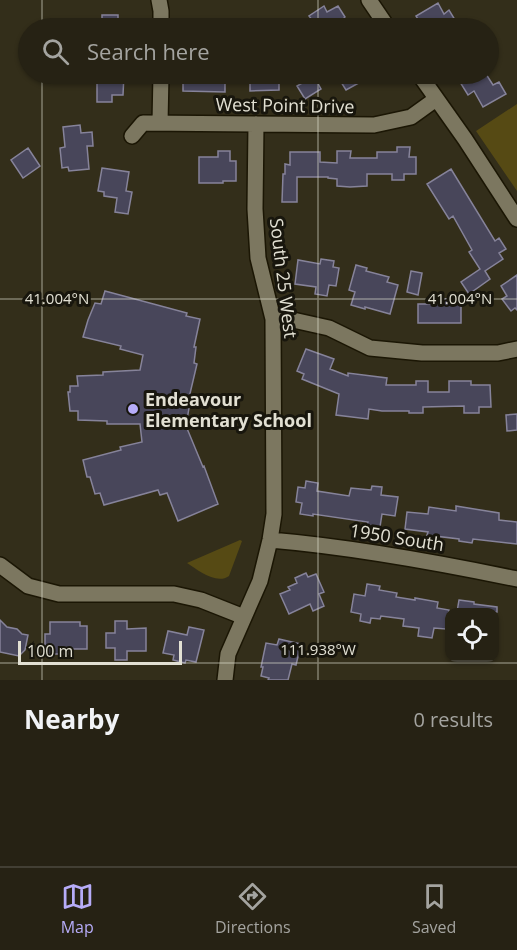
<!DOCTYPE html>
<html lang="en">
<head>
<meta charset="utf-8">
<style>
  body { margin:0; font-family:"Open Sans",sans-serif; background:#2e2a1d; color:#f1f3f6 }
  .controls { position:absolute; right:18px; bottom:18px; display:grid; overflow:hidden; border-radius:12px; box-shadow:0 2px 4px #0004 }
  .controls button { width:54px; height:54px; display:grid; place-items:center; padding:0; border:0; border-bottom:2px solid #423f34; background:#262214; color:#f1f3f6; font:30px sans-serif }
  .scale { position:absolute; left:18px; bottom:15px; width:164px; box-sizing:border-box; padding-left:6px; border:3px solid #e2e0d3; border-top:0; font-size:16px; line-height:21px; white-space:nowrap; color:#e2e0d3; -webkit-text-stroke:4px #18160d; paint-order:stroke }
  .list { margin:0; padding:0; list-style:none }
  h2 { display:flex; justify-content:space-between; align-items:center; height:78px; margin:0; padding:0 24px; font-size:26px }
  h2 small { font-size:20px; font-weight:400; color:#a4a4a0 }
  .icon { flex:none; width:33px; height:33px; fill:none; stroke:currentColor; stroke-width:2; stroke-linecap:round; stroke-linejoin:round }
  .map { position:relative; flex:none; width:517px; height:680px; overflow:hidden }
  .search { position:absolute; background:#262214; box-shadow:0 2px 4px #0004; left:18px; right:18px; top:18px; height:66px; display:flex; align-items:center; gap:15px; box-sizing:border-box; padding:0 21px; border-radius:33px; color:#a4a4a0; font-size:22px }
  .sheet { height:186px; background:#262214 }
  nav { display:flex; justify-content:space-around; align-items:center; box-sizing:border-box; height:84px; border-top:2px solid #423f34; background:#262214; font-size:16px; color:#a4a4a0 }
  nav a { display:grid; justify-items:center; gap:3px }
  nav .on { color:#b6acf8 }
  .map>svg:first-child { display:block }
</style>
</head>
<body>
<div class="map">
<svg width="517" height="680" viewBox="0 0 517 680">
  <rect width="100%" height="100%" fill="#332e1a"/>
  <path fill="#564a14" d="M517 104V191L476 131Z
    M240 540 242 541 229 576C216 585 198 570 187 563Z"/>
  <path fill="#48465a" stroke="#86839a" stroke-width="1.5" d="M438 3 444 14 449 10 460 28H423L416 16Z
    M324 6 327 12 338 6 345 17 343 19 349 28H318L309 16Z
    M102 15H118V28H102Z
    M97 74H124L123 95H112V102H97Z
    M183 74H225V92L183 91Z
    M250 74H279V90L250 91Z
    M336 74H375L346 90Z
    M455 74H486L493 85 499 82 506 94 483 107 474 91 468 95Z
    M314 76 321 89 305 99 297 86Z
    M80 125 81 133 92 132 93 146H87L89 169 69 171 68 167 62 168 60 148 65 147 63 127Z
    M397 147H410L409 157H416V174H404V180H392V174H367V186L350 187 337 186V179L328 178V177H297V202H282L283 174H285V164L290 165V152H320V162L337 163V151H351L350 158H377V152H397Z
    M28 148 40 166 23 178 11 160Z
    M218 151H230V161H236V181H223V183H199V157H218Z
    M102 168 129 172 126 191 132 192 128 214 115 212 117 198 104 196V192L98 191Z
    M451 169 495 241 499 238 506 249 499 253 503 259 485 271 490 279 469 294 461 282 480 269 469 252 472 250 453 216 449 219 427 184Z
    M321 259 334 261 333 267 339 268 336 286 329 285 327 296 315 294 316 287 295 284 298 260 320 264Z
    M356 265 367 268 366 271 389 277 387 282 398 285 390 314 365 307V309L351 305 355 292 349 290Z
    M411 271 422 273 418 295 407 292Z
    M517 275V310L515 308 511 311 502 299 507 296 501 286Z
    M105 291 187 313 186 316 200 319 194 347H196L194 363 197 364 188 402H190L186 426 203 467 204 466 218 504 178 521 167 493 160 495 158 490 104 505 100 493 95 494 90 477H87L83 460 121 450 120 447 142 442 140 424H107V421L78 420V411H70L68 392H70V386H78L77 376 103 375V372L140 370 143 355 120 349 121 346 83 337 88 320 95 303 101 304Z
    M436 299H452V304H461V323H418V304H436Z
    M306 349 334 359 330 369 348 376V373L387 378 386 385H416V381H428V392H449V381H471V385H490L491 407H479V413H464V406L423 407V413H409V411H382L369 409 368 419 336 415 339 394 302 379 304 374 297 371Z
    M517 414V430L507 431 506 415Z
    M306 481 318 483 317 491 349 496 351 488 371 490 372 486 382 487 381 495 398 497 395 516 382 514 380 527 367 525 368 522 313 514V516L300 514 302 503 296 502 298 487 305 488Z
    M456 506 499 513V520L517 522V544L473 539 472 543 459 541V539L427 535 428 532 405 529 407 512 428 514 429 507 456 511Z
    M306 573 308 577 316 574 324 592 319 594 324 606 313 611 310 604 289 614 280 594 290 590 288 587 297 583 295 578Z
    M367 584 380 586 379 590 397 593 396 597 415 600V598L438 602 437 608 449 610 446 629 434 628 432 638 418 636 419 628 403 626 404 619 381 616 380 619 371 618 370 623 360 621 361 614 351 612 354 594 365 596Z
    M459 600 474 602V604L497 607V612H457Z
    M0 620 7 627 17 629 22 634 28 635 25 650 19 656 0 652Z
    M115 621H127V629L146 628V651H127V660H115V648H106V633H115Z
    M50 622H80V626H87V649H69V654H45V634H50Z
    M189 627 204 630 196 662 186 660 185 663 173 660 174 655 163 653 168 631 187 635Z
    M279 639 301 644 296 665 292 664 288 680H268L269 678 261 676 263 667H261L266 643 277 645Z"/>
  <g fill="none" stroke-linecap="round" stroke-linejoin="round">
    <defs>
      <path id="minor" d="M159 0 161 11V28
        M369 0 388 28
        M419 74 465 139 517 219
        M160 123 161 74
        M132 136 143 123 374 125 411 117 436 99
        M273 319 293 320 329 328 370 348 422 353H498L517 349
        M270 540C353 547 435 562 517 579
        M0 565 28 586 59 594H174L201 600 244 617
        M225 680 228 654 260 581 270 540 274 514 273 319 258 258 255 209 256 124"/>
    </defs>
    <use href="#minor" stroke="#1b1604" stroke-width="18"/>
    <use href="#minor" stroke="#7c7760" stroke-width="15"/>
  </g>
  <path fill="none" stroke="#e2e0d3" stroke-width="1.5" stroke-opacity="0.45" d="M42 0V28M318 0V28M42 74V680M318 74V680M0 299H517M0 663H517"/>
  <circle fill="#b6acf8" stroke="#18160d" stroke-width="2" cx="133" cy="409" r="6"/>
  <g text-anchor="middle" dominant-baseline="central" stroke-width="6" stroke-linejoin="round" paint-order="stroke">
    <g font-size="18" fill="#e2e0d3" stroke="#18160d">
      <text transform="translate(285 105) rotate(1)">West Point Drive</text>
      <text transform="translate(284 278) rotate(83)">South 25 West</text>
      <text transform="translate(397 537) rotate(9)">1950 South</text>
    </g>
    <g font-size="18" font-weight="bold" fill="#e2e0d3" stroke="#18160d" text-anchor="start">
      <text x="145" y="399">Endeavour<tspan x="145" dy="21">Elementary School</tspan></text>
    </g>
  </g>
  <g font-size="15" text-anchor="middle" fill="#e2e0d3" stroke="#18160d" stroke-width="6" stroke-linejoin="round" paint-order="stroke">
    <text x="57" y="304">41.004°N</text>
    <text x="460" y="304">41.004°N</text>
    <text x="318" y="655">111.938°W</text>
  </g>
</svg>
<div class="controls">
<button><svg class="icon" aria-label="locate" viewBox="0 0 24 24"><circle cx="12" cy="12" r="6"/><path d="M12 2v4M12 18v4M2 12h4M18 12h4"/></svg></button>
</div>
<div class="scale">100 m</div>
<div class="search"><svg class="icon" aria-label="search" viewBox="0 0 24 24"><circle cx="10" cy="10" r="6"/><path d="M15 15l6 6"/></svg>Search here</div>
</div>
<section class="sheet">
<h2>Nearby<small>0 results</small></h2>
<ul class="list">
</ul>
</section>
<nav>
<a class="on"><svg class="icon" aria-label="map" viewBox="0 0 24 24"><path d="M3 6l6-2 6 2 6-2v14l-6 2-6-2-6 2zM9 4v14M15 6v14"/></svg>Map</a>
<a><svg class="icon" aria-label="directions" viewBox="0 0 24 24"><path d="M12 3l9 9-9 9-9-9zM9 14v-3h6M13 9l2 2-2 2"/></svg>Directions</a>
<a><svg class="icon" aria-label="saved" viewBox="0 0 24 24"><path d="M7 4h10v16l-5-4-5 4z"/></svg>Saved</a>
</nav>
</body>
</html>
